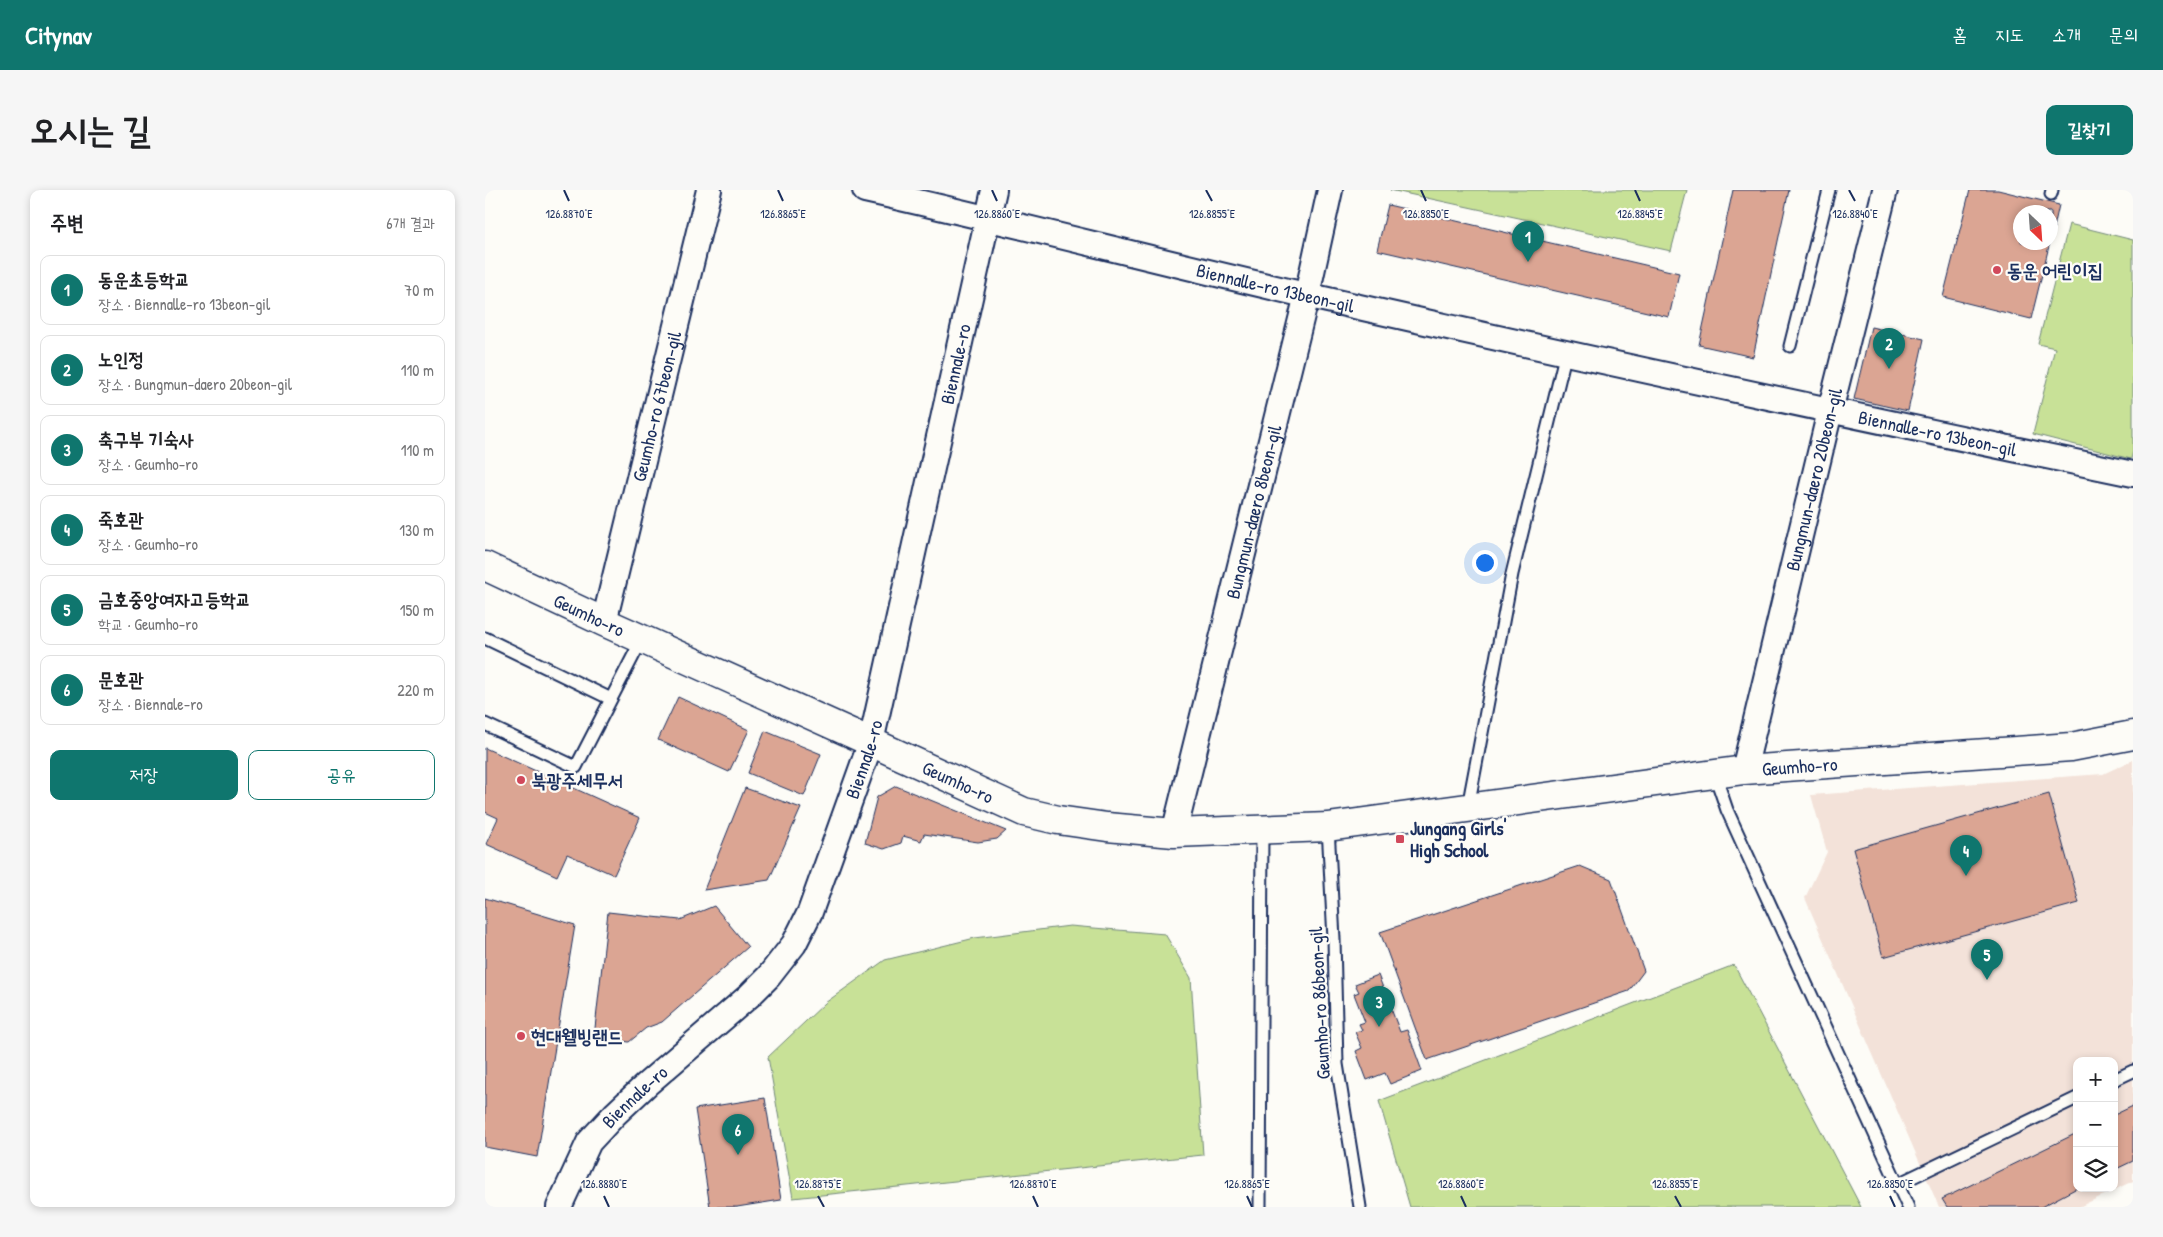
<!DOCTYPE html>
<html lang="ko">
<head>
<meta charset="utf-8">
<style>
  body { margin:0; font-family:"Patrick Hand","Poor Story",sans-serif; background:#f6f6f6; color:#202124 }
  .controls { position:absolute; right:15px; bottom:15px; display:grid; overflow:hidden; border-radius:10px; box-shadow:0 2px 8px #0003 }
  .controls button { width:45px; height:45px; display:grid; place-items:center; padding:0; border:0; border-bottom:1px solid #e0e0e0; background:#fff; color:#202124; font:25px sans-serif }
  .compass { position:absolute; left:1528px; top:15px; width:45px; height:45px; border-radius:50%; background:#fff; box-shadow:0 2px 8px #0003; rotate:155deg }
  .you { position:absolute; left:999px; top:372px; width:18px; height:18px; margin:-12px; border:4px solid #fff; border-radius:50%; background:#1a73e8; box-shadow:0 0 0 8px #1a73e833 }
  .badge { display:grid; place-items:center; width:32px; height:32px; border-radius:50%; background:#0f766e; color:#fff; font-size:16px; font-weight:700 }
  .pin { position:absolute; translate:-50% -41px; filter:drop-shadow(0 1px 2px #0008) }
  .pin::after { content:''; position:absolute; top:26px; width:18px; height:15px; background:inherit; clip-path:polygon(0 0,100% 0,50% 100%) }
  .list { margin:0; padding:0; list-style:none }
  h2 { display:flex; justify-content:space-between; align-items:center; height:65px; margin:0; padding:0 20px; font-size:21px }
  h2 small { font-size:16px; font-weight:400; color:#757577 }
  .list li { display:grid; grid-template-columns:32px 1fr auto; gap:15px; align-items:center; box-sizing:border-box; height:70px; margin:0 10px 10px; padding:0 10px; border:1px solid #e0e0e0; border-radius:10px }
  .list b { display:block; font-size:19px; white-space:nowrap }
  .list p { margin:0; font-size:16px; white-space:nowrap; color:#757577 }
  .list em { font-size:16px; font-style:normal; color:#757577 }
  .actions { display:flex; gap:10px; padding:15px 20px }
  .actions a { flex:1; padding:11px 0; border:1px solid #0f766e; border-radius:10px; text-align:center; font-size:18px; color:#0f766e }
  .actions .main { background:#0f766e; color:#fff }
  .icon { flex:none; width:28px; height:28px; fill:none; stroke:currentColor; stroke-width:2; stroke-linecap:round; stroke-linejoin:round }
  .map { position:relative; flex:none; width:1648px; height:1017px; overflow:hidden; border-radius:10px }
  header { display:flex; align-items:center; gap:30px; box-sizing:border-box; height:70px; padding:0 25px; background:#0f766e; color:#fff }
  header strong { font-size:24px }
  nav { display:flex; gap:28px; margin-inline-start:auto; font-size:18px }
  .intro { display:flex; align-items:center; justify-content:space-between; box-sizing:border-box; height:120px; padding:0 30px }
  h1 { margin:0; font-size:35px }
  .button { padding:12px 22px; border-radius:10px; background:#0f766e; color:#fff; font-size:18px; font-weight:700 }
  main { display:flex; gap:30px; padding:0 30px }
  aside { flex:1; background:#fff; border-radius:10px; box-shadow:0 2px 8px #0003 }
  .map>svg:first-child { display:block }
</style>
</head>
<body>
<header>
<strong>Citynav</strong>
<nav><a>홈</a><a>지도</a><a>소개</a><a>문의</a></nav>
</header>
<div class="intro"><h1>오시는 길</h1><a class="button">길찾기</a></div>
<main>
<aside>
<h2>주변<small>6개 결과</small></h2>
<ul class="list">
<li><span class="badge">1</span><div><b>동운초등학교</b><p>장소 · Biennalle-ro 13beon-gil</p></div><em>70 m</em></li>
<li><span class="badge">2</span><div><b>노인정</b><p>장소 · Bungmun-daero 20beon-gil</p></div><em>110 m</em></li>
<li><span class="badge">3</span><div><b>축구부 기숙사</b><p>장소 · Geumho-ro</p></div><em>110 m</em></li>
<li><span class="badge">4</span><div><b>죽호관</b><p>장소 · Geumho-ro</p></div><em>130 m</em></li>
<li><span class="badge">5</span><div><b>금호중앙여자고등학교</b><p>학교 · Geumho-ro</p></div><em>150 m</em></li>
<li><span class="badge">6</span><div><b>문호관</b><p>장소 · Biennale-ro</p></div><em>220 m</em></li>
</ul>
<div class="actions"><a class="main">저장</a><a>공유</a></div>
</aside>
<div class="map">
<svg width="1648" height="1017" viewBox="0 0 1648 1017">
  <rect width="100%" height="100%" fill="#fdfcf7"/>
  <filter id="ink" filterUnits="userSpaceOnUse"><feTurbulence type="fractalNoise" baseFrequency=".02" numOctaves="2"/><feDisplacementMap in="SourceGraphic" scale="10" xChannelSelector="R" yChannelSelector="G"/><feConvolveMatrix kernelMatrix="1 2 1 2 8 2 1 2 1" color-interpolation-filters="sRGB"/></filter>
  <g filter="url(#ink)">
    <path fill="#f3e2d9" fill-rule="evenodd" d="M1648 570V991L1594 1017H1454L1320 708 1342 662 1326 605 1618 584ZM1592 871H1629V998H1592Z"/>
    <path fill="#c8e197" stroke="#72887a" d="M905 0H1202L1186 61Z
      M1584 34 1648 50V261L1646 269 1548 244 1570 158 1553 154Z
      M585 736 680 744 706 788 718 965 308 1008 283 867 340 813 400 770 490 748Z
      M1249 775 1376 1017H925L894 911Z"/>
    <path fill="#dba593" stroke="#1b2f5e" d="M1248 0H1304L1268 167 1214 155Z
      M1485 0H1513L1574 15 1566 51V22H1536V52H1565L1546 129 1458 107Z
      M903 15 1194 83 1184 127 892 60Z
      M1386 137 1439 149 1423 221 1369 209Z
      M193 507 264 540 244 582 173 550Z
      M280 541 336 564 319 606 263 583Z
      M0 558 155 628 129 685 82 664 72 686 1 654 13 628 0 622Z
      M411 596 521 641 512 649 493 652 439 644 436 651 418 646 416 653 399 659 380 653 392 607Z
      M260 598 316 618 284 690 219 700Z
      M1564 604 1594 713 1398 767 1368 659Z
      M1095 676 1126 689 1159 781 1144 801 942 870 895 742Z
      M0 708 90 735 52 967 0 957Z
      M229 716 263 757 177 832 161 838 144 852 109 847 123 722 195 730Z
      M893 785 915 842 922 840 937 881 905 894 900 883 882 890 871 861 877 858 870 842 877 840 874 834 880 832 869 804 874 802 870 794Z
      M280 908 296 1010 252 1017H225L210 919Z
      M1648 916V971L1629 980V925Z
      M1592 943V998L1556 1017H1462L1457 1009Z"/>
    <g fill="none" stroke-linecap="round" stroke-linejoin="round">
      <defs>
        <path id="service" d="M1566 4 1567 0
          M1305 156 1344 0
          M0 448 126 509
          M0 534 91 577 157 449
          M1230 585 1242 620 1423 1017
          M983 617 1027 384 1081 162
          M843 637 849 749 852 874 875 1017
          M1629 890 1648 881
          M1413 994 1592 908
          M775 1017 777 641"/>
        <g id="minor">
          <path id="s1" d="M380 0C529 33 676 72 825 106 1099 168 1373 227 1648 284"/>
          <path id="s2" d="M119 432 224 0"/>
          <path id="s3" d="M1259 580 1345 221 1400 0"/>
          <path id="s4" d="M689 643 822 105 845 0"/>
          <path id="s5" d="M74 1017 104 952 130 924 162 894 264 806 284 786 309 754 325 722 386 552 509 0"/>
        </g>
        <g id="tertiary">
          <path id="s6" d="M0 376 119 432 386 552 539 622 573 630 622 637 689 643 843 637 1259 580 1586 557 1648 545"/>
        </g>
      </defs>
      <use href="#service" stroke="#1b2f5e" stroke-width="15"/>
      <use href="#minor" stroke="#1b2f5e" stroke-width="28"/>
      <use href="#tertiary" stroke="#1b2f5e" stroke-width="31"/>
      <use href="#service" stroke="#fdfcf7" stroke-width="11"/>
      <use href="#minor" stroke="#fdfcf7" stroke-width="24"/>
      <use href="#tertiary" stroke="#fdfcf7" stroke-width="28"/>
    </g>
  </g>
  <path fill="none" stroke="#1b2f5e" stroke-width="2" d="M79 0 84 11M293 0 298 11M507 0 512 11M721 0 727 11M936 0 941 11M1150 0 1155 11M1364 0 1370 11M119 1006 124 1017M333 1006 339 1017M548 1006 553 1017M762 1006 767 1017M976 1006 981 1017M1190 1006 1196 1017M1405 1006 1410 1017"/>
  <g fill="#d1495b" stroke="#fdfcf7" stroke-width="2">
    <circle cx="1512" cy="80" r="5"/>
    <circle cx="36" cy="590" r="5"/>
    <rect x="910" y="644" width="10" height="10" rx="2.5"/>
    <circle cx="36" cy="846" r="5"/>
  </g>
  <g text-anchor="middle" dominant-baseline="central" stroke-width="4.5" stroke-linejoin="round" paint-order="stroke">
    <g font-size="19" font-weight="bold" fill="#1b2f5e" stroke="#fdfcf7" text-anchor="start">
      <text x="1522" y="80">동운 어린이집</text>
      <text x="46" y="590">북광주세무서</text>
      <text x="925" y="638">Jungang Girls'<tspan x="925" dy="22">High School</tspan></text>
      <text x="46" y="846">현대웰빙랜드</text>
    </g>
    <g font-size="19" fill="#1b2f5e" stroke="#fdfcf7">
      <text stroke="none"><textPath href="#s1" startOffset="422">Biennalle-ro 13beon-gil</textPath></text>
      <text stroke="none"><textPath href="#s5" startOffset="961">Biennale-ro</textPath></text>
      <text stroke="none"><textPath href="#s2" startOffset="222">Geumho-ro 67beon-gil</textPath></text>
      <text stroke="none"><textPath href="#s1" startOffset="1100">Biennalle-ro 13beon-gil</textPath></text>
      <text stroke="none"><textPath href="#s3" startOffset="299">Bungmun-daero 20beon-gil</textPath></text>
      <text stroke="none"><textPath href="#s4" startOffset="331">Bungmun-daero 8beon-gil</textPath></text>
      <text stroke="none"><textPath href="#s6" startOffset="115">Geumho-ro</textPath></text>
      <text stroke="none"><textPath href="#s5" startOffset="555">Biennale-ro</textPath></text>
      <text stroke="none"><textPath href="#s6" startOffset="1374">Geumho-ro</textPath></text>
      <text stroke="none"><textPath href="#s6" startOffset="520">Geumho-ro</textPath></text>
      <text transform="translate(834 813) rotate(-93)">Geumho-ro 86beon-gil</text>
      <text stroke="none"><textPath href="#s5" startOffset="136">Biennale-ro</textPath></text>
    </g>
  </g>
  <g font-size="12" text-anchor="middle" fill="#1b2f5e" stroke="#fdfcf7" stroke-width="4.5" stroke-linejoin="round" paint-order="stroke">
    <text x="84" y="28">126.8870°E</text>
    <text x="298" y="28">126.8865°E</text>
    <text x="512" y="28">126.8860°E</text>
    <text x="727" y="28">126.8855°E</text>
    <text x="941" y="28">126.8850°E</text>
    <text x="1155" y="28">126.8845°E</text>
    <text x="1370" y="28">126.8840°E</text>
    <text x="119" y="998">126.8880°E</text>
    <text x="333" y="998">126.8875°E</text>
    <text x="548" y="998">126.8870°E</text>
    <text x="762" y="998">126.8865°E</text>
    <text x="976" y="998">126.8860°E</text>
    <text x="1190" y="998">126.8855°E</text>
    <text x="1405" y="998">126.8850°E</text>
  </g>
</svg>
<div class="controls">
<button>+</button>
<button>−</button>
<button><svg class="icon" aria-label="layers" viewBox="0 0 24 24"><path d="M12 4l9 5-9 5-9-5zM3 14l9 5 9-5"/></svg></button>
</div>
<svg class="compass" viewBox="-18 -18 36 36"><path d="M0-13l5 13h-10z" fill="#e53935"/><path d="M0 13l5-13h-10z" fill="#757577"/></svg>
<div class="you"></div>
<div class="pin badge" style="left:1043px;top:72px">1</div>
<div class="pin badge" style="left:1404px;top:179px">2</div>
<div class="pin badge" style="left:894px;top:837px">3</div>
<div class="pin badge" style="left:1481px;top:686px">4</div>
<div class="pin badge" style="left:1502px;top:790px">5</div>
<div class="pin badge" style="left:253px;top:965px">6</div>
</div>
</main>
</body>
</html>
